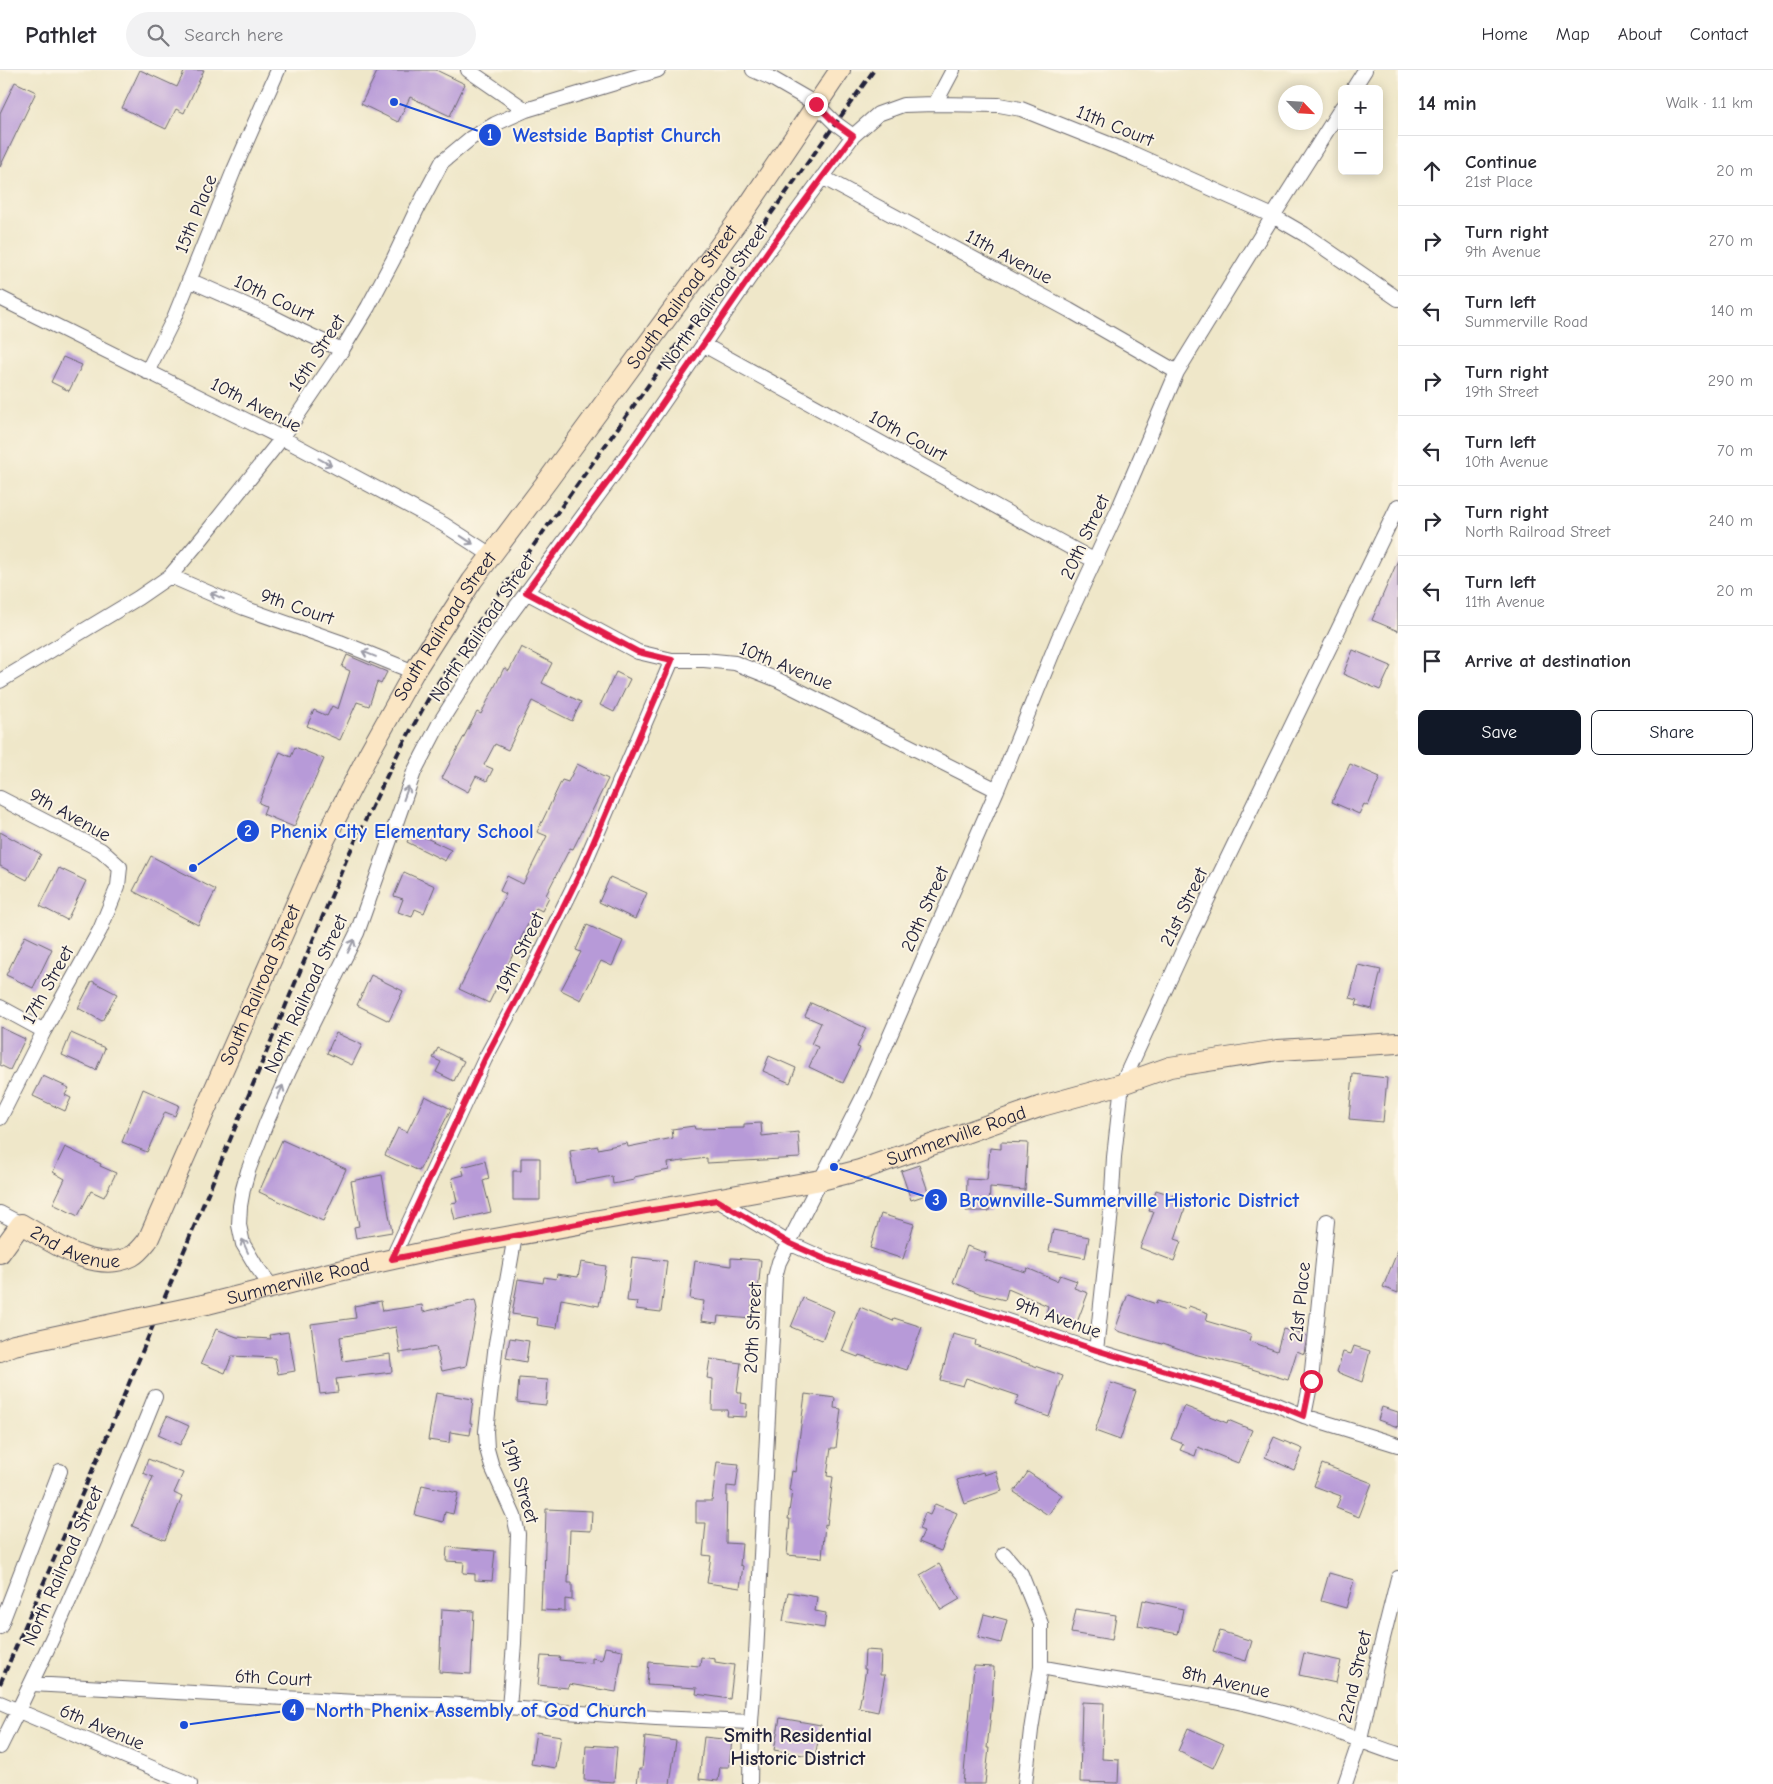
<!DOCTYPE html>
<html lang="en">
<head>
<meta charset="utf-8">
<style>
  body { margin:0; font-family:"Comic Neue",sans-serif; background:#f2f2f3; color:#2b2b33 }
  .controls { position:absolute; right:15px; top:15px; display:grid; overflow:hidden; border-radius:8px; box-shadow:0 2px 12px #0003 }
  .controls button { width:45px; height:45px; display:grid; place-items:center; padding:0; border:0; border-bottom:1px solid #e1e1e2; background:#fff; color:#2b2b33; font:25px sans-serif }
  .compass { position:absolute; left:1278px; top:15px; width:45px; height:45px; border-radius:50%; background:#fff; box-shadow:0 2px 12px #0003; rotate:115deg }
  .stop { position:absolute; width:15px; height:15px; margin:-11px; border:4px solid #e11d48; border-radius:50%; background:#fff }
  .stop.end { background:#e11d48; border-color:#fff; box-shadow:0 1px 5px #0008 }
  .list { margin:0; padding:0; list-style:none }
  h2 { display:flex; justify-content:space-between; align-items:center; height:65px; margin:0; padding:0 20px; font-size:21px }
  h2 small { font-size:16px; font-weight:400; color:#7c7c81 }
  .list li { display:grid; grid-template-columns:32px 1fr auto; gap:15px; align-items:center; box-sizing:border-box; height:70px; padding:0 20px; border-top:1px solid #e1e1e2 }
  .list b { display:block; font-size:19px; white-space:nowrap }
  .list p { margin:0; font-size:16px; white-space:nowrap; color:#7c7c81 }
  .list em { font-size:16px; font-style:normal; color:#7c7c81 }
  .actions { display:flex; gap:10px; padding:15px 20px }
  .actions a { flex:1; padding:11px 0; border:1px solid #111827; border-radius:8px; text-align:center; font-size:18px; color:#111827 }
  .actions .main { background:#111827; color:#fff }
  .icon { flex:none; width:28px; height:28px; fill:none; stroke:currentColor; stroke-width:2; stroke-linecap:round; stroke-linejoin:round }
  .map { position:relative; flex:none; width:1398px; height:1714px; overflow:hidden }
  header { display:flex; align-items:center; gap:30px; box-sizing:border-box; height:70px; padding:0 25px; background:#fff; border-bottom:1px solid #e1e1e2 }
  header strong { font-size:24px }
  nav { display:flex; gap:28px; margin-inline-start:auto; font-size:18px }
  .search { width:350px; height:45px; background:#f2f2f3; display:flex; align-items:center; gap:12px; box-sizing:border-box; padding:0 18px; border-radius:28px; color:#7c7c81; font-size:19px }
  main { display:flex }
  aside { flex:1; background:#fff }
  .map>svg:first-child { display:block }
</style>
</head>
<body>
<header>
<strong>Pathlet</strong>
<div class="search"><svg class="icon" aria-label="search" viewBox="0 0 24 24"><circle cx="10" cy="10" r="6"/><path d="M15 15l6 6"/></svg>Search here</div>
<nav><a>Home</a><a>Map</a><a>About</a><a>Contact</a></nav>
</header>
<main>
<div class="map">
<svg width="1398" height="1714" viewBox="0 0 1398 1714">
  <rect width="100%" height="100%" fill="#fcf5e5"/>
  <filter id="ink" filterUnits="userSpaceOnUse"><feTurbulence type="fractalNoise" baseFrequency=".02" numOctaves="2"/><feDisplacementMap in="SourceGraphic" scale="10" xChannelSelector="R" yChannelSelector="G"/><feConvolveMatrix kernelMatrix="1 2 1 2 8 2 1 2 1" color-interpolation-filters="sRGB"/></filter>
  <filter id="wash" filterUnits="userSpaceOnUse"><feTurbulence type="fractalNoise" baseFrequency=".0096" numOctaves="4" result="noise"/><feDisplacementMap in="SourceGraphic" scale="20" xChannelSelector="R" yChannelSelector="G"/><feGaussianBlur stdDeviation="1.12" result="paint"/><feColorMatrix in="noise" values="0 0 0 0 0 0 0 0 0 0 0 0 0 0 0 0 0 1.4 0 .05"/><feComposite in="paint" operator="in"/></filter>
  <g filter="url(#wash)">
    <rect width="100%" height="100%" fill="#efe7c9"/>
    <g id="blocks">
      <path fill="#b79ad8" d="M140 0 177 17 185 0H204L184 43 176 39 166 59 122 38Z
        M378 0H436L465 14 450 46 410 27 398 52 361 34Z
        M15 12 36 22 0 97V43Z
        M63 287 82 295 69 321 51 312Z
        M1398 490V561L1372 550Z
        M521 577 552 593 542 613 581 632 572 651 532 631 508 680 495 674 484 695 493 699 487 711 476 706 468 722 442 708 477 642 481 644 504 598 509 601Z
        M1353 580 1391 596 1380 620 1343 604Z
        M347 585 387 602 381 614 377 612 369 636 357 632 340 670 307 656 314 640 327 646 332 636 338 639 350 601 342 597Z
        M616 602 630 609 614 642 600 635Z
        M295 677 324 689 294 757 263 744 266 736 259 733 280 682 291 687Z
        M577 694 608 709 573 779 570 778 546 825 549 827 542 841 536 838 489 933 459 919 506 824 500 821 507 806 523 814 547 766 537 762 562 710 568 712Z
        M1350 694 1380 707 1368 736 1364 734 1359 744 1332 732Z
        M412 761 451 780 445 791 407 772Z
        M0 762 41 784 27 810 0 796Z
        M151 786 216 820 198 855 133 821Z
        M59 798 86 811 67 850 40 836Z
        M404 802 435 816 424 843 415 839 412 847 398 842 403 829 394 826Z
        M610 807 647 823 635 849 599 832Z
        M587 855 623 871 612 896 601 891 581 930 561 920 581 882 576 880Z
        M25 866 52 879 33 918 6 905Z
        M1358 895 1381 900 1372 939 1356 935 1358 930 1350 928Z
        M371 905 403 921 389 951 357 935Z
        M92 911 117 924 102 951 78 938Z
        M811 933 866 958 857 977 860 978 843 1013 809 997 818 977 811 974 821 953 805 946Z
        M0 957 25 969 10 1000 0 995Z
        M71 963 105 978 96 1000 62 985Z
        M336 963 362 975 352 995 327 983Z
        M438 978 464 991 454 1011 436 1002 441 992 433 988Z
        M769 986 796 998 790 1013 763 1001Z
        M1353 1004 1387 1008 1383 1052 1349 1049Z
        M43 1006 69 1018 65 1025 71 1028 65 1041 33 1026Z
        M143 1019 179 1035 175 1046 165 1042 147 1082 122 1072Z
        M425 1026 451 1039 419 1101 385 1085 398 1058 407 1062Z
        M761 1053 762 1066 798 1062 800 1088 707 1093V1088L668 1093 669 1100 634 1107V1110L613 1114 612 1106 575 1113 570 1081 598 1076V1079L627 1073 628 1077 673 1068 672 1059 694 1056 695 1059 744 1058V1054Z
        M282 1070 346 1099 323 1151 259 1122Z
        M1001 1072 1028 1073 1025 1120 990 1117 989 1141H966L967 1109 987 1110 990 1078 1001 1079Z
        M65 1077 101 1094 100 1096 116 1103 104 1127 91 1121 78 1146 53 1134 65 1109 53 1102Z
        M521 1088H540V1130H513V1101H521Z
        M485 1091 489 1109 483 1111 491 1142 455 1150 451 1133 457 1132 452 1108 464 1105 462 1097Z
        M919 1095 929 1124 911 1130 901 1101Z
        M382 1105 392 1162 356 1168 354 1157 359 1156 351 1111Z
        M1156 1120 1188 1130 1175 1169 1181 1171 1174 1191 1140 1178 1154 1142 1149 1141Z
        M881 1144 914 1154 903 1189 870 1178Z
        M1053 1160 1089 1167 1085 1188 1049 1181Z
        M967 1176 986 1183 984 1190 1026 1202 1027 1198 1057 1211 1060 1205 1077 1211 1074 1218 1088 1223 1076 1255 1046 1244 1048 1236 1008 1219 1005 1230 981 1224 953 1212Z
        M1398 1180V1223L1383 1217Z
        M632 1187 667 1191 661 1242 636 1239 637 1232 627 1231Z
        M731 1188 761 1190 757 1232H752L751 1249 718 1246 717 1253 701 1251 704 1231 690 1229 695 1191 731 1196Z
        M581 1192 606 1196 599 1236 561 1229 557 1258 537 1255 538 1248 512 1244 518 1209 543 1213 544 1207 556 1209 557 1204 578 1207Z
        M1128 1224 1156 1234 1157 1231 1187 1240 1189 1236 1208 1243 1206 1251 1251 1264 1249 1271 1277 1281 1283 1259 1307 1266 1304 1284 1297 1281 1288 1310 1242 1296 1194 1284 1163 1273 1162 1274 1134 1266 1115 1260Z
        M803 1228 834 1241 822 1270 791 1257Z
        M475 1230 477 1239 466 1296 442 1301 436 1277 400 1283 396 1257 340 1267 343 1291 390 1284 392 1302 336 1309 338 1322 320 1324 311 1254 356 1248 354 1236 381 1231 383 1241 422 1235 423 1242Z
        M860 1237 893 1251 894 1248 922 1257 907 1300 859 1285 858 1287 842 1281Z
        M216 1259 237 1267 271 1269 270 1265 288 1262 295 1301 278 1304 275 1288 232 1286 225 1303 201 1293Z
        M953 1264 976 1270 975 1275 1063 1306 1049 1347 1015 1335 1019 1326 966 1308 963 1316 940 1310Z
        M510 1268 529 1271 526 1292 506 1288Z
        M1354 1276 1370 1281 1362 1312 1337 1302 1343 1282 1351 1284Z
        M710 1289 741 1293 737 1323H742L741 1333 747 1334 746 1347 727 1346 728 1340H712L713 1309 707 1308Z
        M519 1308 548 1310 546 1335 517 1332Z
        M1111 1313 1136 1321 1120 1370 1095 1361Z
        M436 1323 473 1329 470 1353H472L470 1365 450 1362 449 1373 428 1370Z
        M805 1324 835 1328 834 1338 841 1339 836 1378H831L827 1406 833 1407 827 1455 825 1454 822 1488 787 1485 790 1449H788L792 1421 789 1420 792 1401 795 1402Z
        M1184 1336 1227 1353 1228 1350 1252 1360 1238 1393 1198 1377 1195 1386 1180 1380 1183 1374 1171 1369Z
        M1382 1337 1398 1342V1357L1378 1350Z
        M167 1346 189 1356 180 1375 158 1365Z
        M1274 1367 1303 1379 1294 1400 1265 1387Z
        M148 1389 183 1403 174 1423 182 1427 165 1470 132 1456 153 1407 143 1403Z
        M717 1392 739 1394 736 1417 727 1416 726 1473 742 1474 740 1495 743 1496 740 1518 707 1513 711 1486 703 1485 706 1453H696V1431H712Z
        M1322 1394 1372 1413 1359 1447 1336 1438 1341 1426 1314 1416Z
        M996 1401 1002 1421 965 1434 957 1410 983 1402 984 1405Z
        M1028 1402 1062 1425 1048 1445 1014 1422Z
        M422 1415 458 1423 453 1444 445 1442 443 1452 415 1445Z
        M935 1434 957 1443 941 1481 919 1472 924 1461 919 1459 925 1443 930 1445Z
        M546 1439 592 1441 591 1461 570 1460 568 1513H572V1530L565 1529V1541L541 1540 542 1512H544Z
        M447 1477 495 1481 492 1511 475 1510V1504L463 1503 464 1492 446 1491Z
        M939 1494 960 1529 941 1540 920 1505Z
        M1329 1503 1354 1510 1346 1538 1321 1531Z
        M788 1522 817 1527 815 1541 826 1543 824 1558 783 1551Z
        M1143 1530 1183 1539 1178 1564 1138 1556Z
        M442 1539 474 1541 471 1604 439 1602Z
        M1076 1539 1116 1545 1112 1570 1071 1563Z
        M984 1544 1007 1550 1001 1573 978 1567Z
        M1220 1561 1252 1571 1246 1591 1213 1581Z
        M605 1577 623 1580 616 1622 569 1614 568 1618 538 1615 541 1586 560 1587 559 1590 592 1593V1588L602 1590Z
        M865 1580 881 1581 880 1605H885L878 1642 859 1638 866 1599H864Z
        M1304 1583 1341 1591 1336 1613 1299 1605Z
        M701 1587 715 1589V1592L734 1595 730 1629 696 1624 697 1618 647 1615 649 1592 700 1596Z
        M974 1596 994 1597 992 1634 987 1678H989L985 1714H963Z
        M1082 1632 1104 1633 1102 1689 1119 1690 1118 1713 1080 1712Z
        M780 1648 821 1655 815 1687 774 1680Z
        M1188 1658 1224 1674 1213 1698 1178 1681Z
        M536 1662 561 1666 556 1698 531 1694Z
        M645 1667 676 1671 670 1714H637L639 1699H642Z
        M704 1667 732 1670 729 1697H720L718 1711 699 1709Z
        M586 1675 617 1677 614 1712 584 1710Z"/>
    </g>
  </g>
  <g filter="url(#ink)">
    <use href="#blocks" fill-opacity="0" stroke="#6a676d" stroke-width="1"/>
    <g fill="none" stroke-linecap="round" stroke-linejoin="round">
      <defs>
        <path id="street" d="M468 0 526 40
          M753 0 771 8 816 34 835 53 853 66
          M1353 19 1365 0
          M935 34 999 35 1021 39 1134 84 1273 146 1304 164 1398 229
          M822 107 1069 240 1177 302
          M189 210 269 245 301 261 342 280
          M0 228 282 368 443 454 491 485
          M704 275 1095 491
          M147 302 174 248 234 100 278 0
          M170 506 244 538 340 572 414 602
          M526 522 638 582 672 590H704L735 593 778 610 997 720
          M0 611 138 528 170 506 203 467 282 368 342 280 368 237 393 190 416 141 442 92 471 68 495 54 526 40 658 0
          M0 728 101 780 120 797 118 816 100 860 44 961 0 1048
          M0 937 44 961
          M717 1130 789 1173 827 1190 1096 1281 1275 1334 1304 1346 1398 1375
          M0 1143 21 1154
          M392 1189 485 989 535 895 582 799 672 590
          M272 1217 256 1196 243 1174 239 1155 240 1136 243 1119 248 1101 267 1051 289 1001 357 863 414 702 439 654 493 568 616 401 770 178 853 66 878 44 903 35 935 34 953 0
          M1096 1281 1111 1141 1114 1087 1122 1014 1185 876 1398 436
          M1304 1346 1311 1311 1327 1151
          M1004 1484 1021 1504 1041 1554V1597L1031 1660 1025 1714
          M0 1557 60 1401
          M1041 1597C1128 1614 1217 1622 1302 1649 1334 1659 1365 1674 1398 1684
          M32 1614 374 1633 445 1634 656 1648 751 1652
          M0 1633 190 1714
          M509 1639 514 1573 518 1464 514 1446 492 1397 487 1379 486 1361 496 1273 515 1166
          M0 1677C58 1562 107 1446 155 1327
          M750 1714 751 1652 756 1585 775 1207 779 1192 865 1023 997 720 1059 567 1118 440 1177 302 1273 146 1342 37
          M1345 1714 1360 1670 1376 1596 1398 1508"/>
        <g id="secondary">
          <path id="s1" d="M0 1183 21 1154C53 1172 95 1205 132 1186 138 1183 144 1175 148 1170L322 775 370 681 414 602 472 511 548 410 740 148 840 0"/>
          <path id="s2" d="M207 1234 330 1203 434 1180 821 1110 860 1100 1042 1036 1122 1014 1170 997 1278 980 1398 973"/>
          <path d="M0 1281 14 1275 103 1256"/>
        </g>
      </defs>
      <use href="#street" stroke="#6a676d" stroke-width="16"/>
      <use href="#secondary" stroke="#6a676d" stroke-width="22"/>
      <use href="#street" stroke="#fff" stroke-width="14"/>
      <use href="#secondary" stroke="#fbe6c4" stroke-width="20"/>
      <path stroke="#22223b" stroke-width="4" stroke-dasharray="8 4" stroke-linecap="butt" d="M0 1614 108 1364 347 788 399 681 434 619 468 567 874 0"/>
      <defs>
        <path id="secondary-bridge" d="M103 1256 207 1234"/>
      </defs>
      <use href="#secondary-bridge" stroke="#6a676d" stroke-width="22" stroke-linecap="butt"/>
      <use href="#secondary-bridge" stroke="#fbe6c4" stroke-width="20"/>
    </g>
    <defs><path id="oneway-shaft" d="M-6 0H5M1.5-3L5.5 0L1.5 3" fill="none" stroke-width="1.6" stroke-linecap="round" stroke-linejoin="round" transform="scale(1.25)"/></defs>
    <g stroke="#9c9ca7">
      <use href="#oneway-shaft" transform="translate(325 392) rotate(29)"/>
      <use href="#oneway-shaft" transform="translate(467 470) rotate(33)"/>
      <use href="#oneway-shaft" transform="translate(217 526) rotate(-156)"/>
      <use href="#oneway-shaft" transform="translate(369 584) rotate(-158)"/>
      <use href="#oneway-shaft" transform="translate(406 723) rotate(-70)"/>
      <use href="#oneway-shaft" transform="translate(351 876) rotate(-64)"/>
      <use href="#oneway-shaft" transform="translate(280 1022) rotate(-66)"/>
      <use href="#oneway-shaft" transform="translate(245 1176) rotate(-114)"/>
    </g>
  </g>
  <g fill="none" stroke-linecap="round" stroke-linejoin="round" filter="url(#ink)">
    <path stroke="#e11d48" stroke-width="6" d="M816 34 835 53 853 66 770 178 616 401 526 522 638 582 672 590 582 799 535 895 485 989 392 1189 646 1141 717 1130 789 1173 827 1190 1096 1280 1275 1334 1304 1346 1311 1311"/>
  </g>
  <g text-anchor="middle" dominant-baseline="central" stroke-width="4" stroke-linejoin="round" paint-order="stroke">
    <g font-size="19" fill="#22223b" stroke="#fcf5e5">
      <text transform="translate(1115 56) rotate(22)">11th Court</text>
      <text transform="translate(196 144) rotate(-68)">15th Place</text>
      <text transform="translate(1009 187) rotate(28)">11th Avenue</text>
      <text transform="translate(714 227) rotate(-55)">North Railroad Street</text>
      <text transform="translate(274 228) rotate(25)">10th Court</text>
      <text stroke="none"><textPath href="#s1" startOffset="1268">South Railroad Street</textPath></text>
      <text transform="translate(317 283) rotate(-57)">16th Street</text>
      <text transform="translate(256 335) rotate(27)">10th Avenue</text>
      <text transform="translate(908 366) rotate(29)">10th Court</text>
      <text transform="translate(1085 467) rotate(-65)">20th Street</text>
      <text transform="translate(297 537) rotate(19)">9th Court</text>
      <text stroke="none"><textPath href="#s1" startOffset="862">South Railroad Street</textPath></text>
      <text transform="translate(482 558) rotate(-56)">North Railroad Street</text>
      <text transform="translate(786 596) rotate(22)">10th Avenue</text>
      <text transform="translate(70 745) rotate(29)">9th Avenue</text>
      <text transform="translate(1184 837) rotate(-64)">21st Street</text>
      <text transform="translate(925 839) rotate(-66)">20th Street</text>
      <text transform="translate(520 883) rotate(-64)">19th Street</text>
      <text transform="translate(48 915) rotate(-61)">17th Street</text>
      <text stroke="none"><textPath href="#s1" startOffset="458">South Railroad Street</textPath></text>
      <text transform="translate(306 924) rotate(-65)">North Railroad Street</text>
      <text stroke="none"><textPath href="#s2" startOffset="769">Summerville Road</textPath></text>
      <text stroke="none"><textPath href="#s1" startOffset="96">2nd Avenue</textPath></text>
      <text stroke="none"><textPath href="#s2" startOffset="94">Summerville Road</textPath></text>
      <text transform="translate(1300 1232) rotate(-84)">21st Place</text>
      <text transform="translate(1058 1248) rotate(19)">9th Avenue</text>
      <text transform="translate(753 1258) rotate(-87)">20th Street</text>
      <text transform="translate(520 1411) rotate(73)">19th Street</text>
      <text transform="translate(63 1496) rotate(-66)">North Railroad Street</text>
      <text transform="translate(1355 1607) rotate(-77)">22nd Street</text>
      <text transform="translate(273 1608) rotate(3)">6th Court</text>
      <text transform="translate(1226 1612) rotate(13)">8th Avenue</text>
      <text transform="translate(102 1657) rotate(23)">6th Avenue</text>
    </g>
    <g font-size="20" font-weight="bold" fill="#22223b" stroke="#fcf5e5">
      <text x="798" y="1665">Smith Residential<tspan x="798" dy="23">Historic District</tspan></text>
    </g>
  </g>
  <path fill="none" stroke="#1d4ed8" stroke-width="2" d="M394 32L490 65M193 798L248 761M834 1097L936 1130M184 1655L293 1640"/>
  <g fill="#1d4ed8" stroke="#fcf5e5" stroke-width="2">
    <circle cx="394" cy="32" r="5"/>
    <circle cx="193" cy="798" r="5"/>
    <circle cx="834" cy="1097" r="5"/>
    <circle cx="184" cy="1655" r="5"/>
    <circle cx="490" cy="65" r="12"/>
    <circle cx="248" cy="761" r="12"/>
    <circle cx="936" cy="1130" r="12"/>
    <circle cx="293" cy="1640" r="12"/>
  </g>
  <g font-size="15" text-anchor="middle" font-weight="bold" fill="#fff">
    <text x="490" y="70">1</text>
    <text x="248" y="766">2</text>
    <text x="936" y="1135">3</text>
    <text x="293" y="1645">4</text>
  </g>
  <g font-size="20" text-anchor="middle" font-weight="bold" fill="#1d4ed8" stroke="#fcf5e5" stroke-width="4" stroke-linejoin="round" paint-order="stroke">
    <text x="617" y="72">Westside Baptist Church</text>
    <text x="402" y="768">Phenix City Elementary School</text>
    <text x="1129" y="1137">Brownville-Summerville Historic District</text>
    <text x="481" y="1647">North Phenix Assembly of God Church</text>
  </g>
</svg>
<div class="controls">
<button>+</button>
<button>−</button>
</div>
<svg class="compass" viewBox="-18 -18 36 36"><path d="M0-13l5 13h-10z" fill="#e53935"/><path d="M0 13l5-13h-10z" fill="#7c7c81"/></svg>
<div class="stop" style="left:1311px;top:1311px"></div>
<div class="stop end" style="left:816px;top:34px"></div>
</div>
<aside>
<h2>14 min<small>Walk · 1.1 km</small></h2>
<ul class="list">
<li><svg class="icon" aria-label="ahead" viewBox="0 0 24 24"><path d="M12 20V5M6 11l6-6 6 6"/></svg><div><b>Continue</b><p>21st Place</p></div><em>20 m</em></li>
<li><svg class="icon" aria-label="right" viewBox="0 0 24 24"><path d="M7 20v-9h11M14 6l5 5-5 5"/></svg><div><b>Turn right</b><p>9th Avenue</p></div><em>270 m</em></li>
<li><svg class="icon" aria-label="left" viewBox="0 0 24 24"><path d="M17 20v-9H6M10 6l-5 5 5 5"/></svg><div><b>Turn left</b><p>Summerville Road</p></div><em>140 m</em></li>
<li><svg class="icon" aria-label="right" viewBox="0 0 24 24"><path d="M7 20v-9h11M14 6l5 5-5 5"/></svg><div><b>Turn right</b><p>19th Street</p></div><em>290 m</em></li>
<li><svg class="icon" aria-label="left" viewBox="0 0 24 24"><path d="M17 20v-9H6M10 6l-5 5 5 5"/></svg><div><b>Turn left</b><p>10th Avenue</p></div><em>70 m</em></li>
<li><svg class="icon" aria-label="right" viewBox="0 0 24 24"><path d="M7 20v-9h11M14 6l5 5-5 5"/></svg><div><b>Turn right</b><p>North Railroad Street</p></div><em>240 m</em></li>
<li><svg class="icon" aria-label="left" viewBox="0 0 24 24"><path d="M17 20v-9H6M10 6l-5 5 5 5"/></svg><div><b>Turn left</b><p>11th Avenue</p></div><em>20 m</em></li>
<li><svg class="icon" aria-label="arrive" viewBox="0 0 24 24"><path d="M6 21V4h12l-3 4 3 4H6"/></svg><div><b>Arrive at destination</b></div></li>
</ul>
<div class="actions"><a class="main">Save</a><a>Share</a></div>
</aside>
</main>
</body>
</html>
